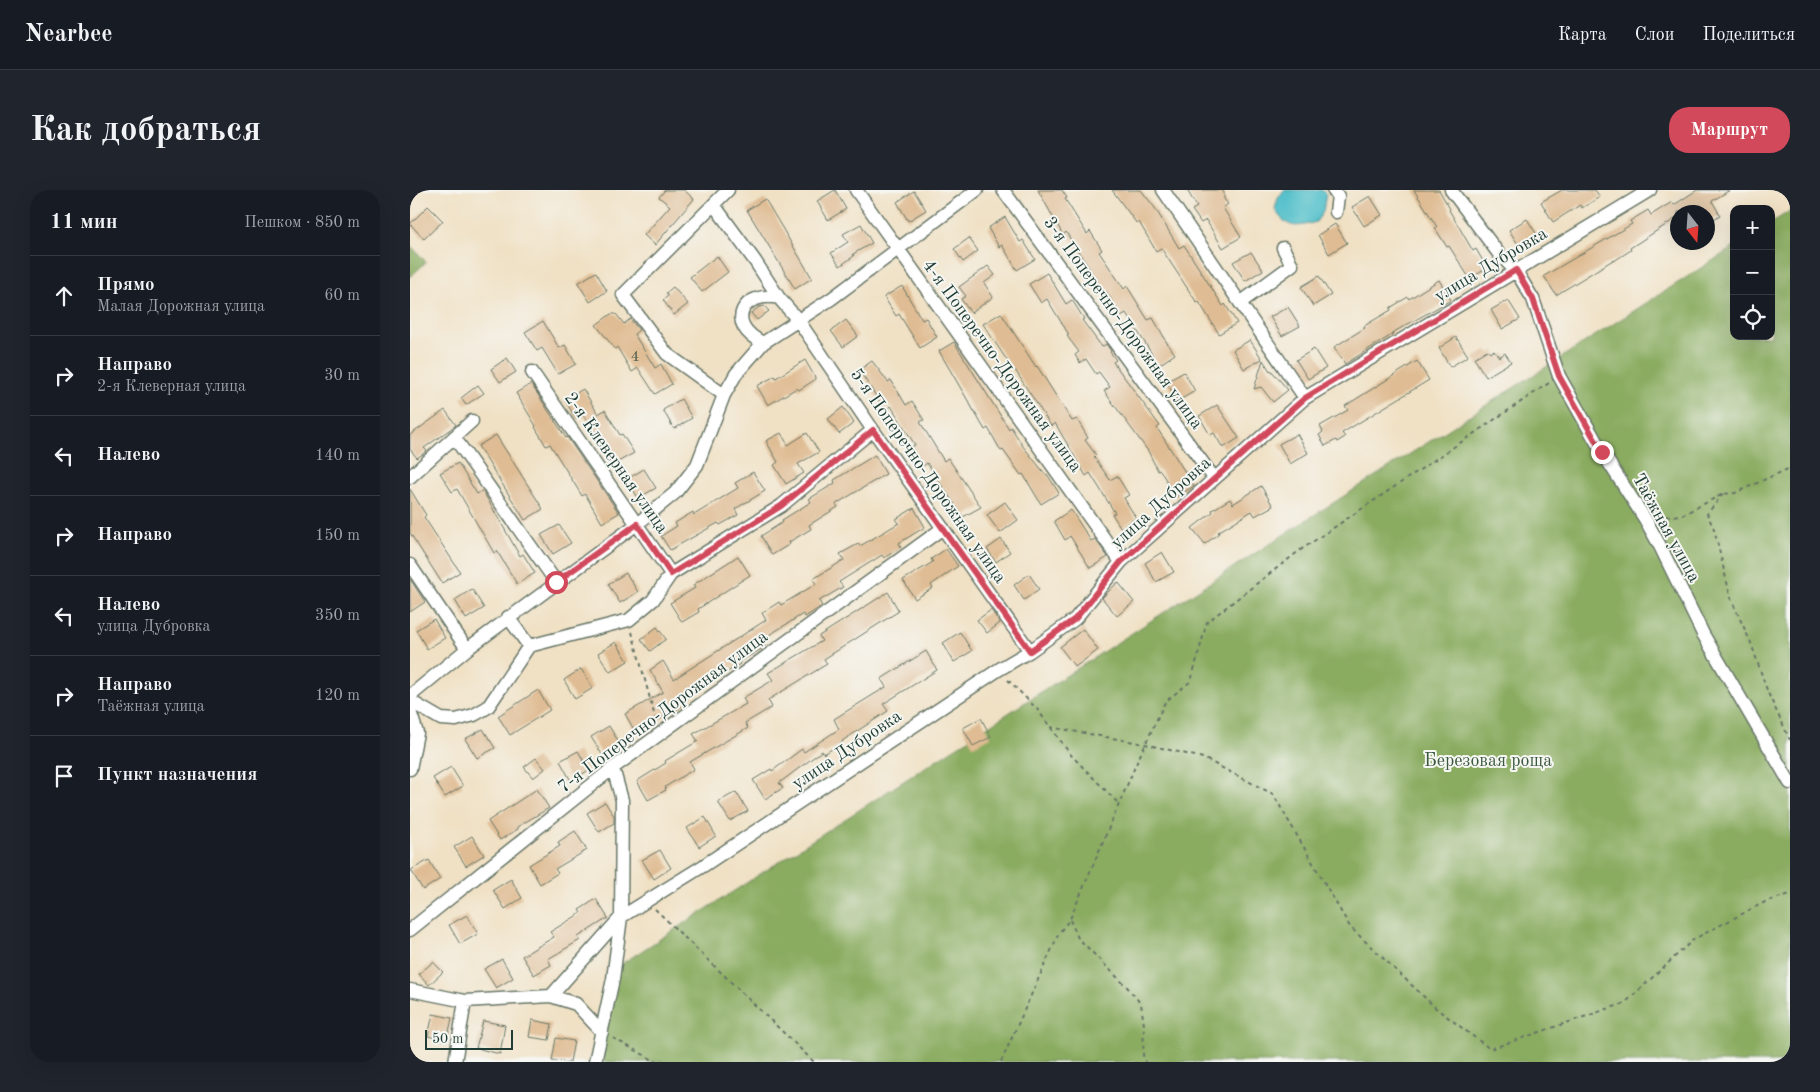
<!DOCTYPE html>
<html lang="ru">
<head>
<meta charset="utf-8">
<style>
  body { margin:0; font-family:"Old Standard TT",serif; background:#20242c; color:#f1f3f6 }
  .controls { position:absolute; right:15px; top:15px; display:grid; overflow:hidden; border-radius:10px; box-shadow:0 5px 20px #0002 }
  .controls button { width:45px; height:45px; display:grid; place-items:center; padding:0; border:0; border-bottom:1px solid #363941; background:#171b24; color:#f1f3f6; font:25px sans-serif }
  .compass { position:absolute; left:1260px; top:15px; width:45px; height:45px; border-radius:50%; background:#171b24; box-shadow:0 5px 20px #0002; rotate:163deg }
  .scale { position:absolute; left:15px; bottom:12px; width:88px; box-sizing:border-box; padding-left:5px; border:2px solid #1f3d34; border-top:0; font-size:14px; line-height:18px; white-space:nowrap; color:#1f3d34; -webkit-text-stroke:4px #f6f6f2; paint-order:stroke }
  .stop { position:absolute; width:15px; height:15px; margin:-11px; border:4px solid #d1495b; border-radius:50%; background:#fff }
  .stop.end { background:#d1495b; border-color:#fff; box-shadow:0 1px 5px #0008 }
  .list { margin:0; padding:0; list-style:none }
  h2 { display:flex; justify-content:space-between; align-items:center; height:65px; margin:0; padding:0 20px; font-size:21px }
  h2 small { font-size:16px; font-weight:400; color:#9ea1a6 }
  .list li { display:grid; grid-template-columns:32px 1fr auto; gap:15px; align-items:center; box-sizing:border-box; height:80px; padding:0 20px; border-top:1px solid #363941 }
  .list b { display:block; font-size:19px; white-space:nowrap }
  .list p { margin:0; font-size:16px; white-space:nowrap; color:#9ea1a6 }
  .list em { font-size:16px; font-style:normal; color:#9ea1a6 }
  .icon { flex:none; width:28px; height:28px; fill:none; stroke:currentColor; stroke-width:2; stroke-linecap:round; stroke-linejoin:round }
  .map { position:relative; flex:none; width:1380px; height:872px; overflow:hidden; border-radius:20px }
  header { display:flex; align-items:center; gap:30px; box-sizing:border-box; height:70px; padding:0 25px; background:#171b24; border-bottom:1px solid #363941 }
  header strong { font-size:24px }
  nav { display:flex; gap:28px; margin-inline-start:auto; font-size:18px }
  .intro { display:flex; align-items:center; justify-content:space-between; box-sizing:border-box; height:120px; padding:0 30px }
  h1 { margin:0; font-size:35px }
  .button { padding:12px 22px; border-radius:20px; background:#d1495b; color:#fff; font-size:18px; font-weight:700 }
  main { display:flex; gap:30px; padding:0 30px }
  aside { flex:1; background:#171b24; border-radius:20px; box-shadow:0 5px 20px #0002 }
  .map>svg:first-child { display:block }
</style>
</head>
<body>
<header>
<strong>Nearbee</strong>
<nav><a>Карта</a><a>Слои</a><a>Поделиться</a></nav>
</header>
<div class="intro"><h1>Как добраться</h1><a class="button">Маршрут</a></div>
<main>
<aside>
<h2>11 мин<small>Пешком · 850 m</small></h2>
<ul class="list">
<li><svg class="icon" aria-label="ahead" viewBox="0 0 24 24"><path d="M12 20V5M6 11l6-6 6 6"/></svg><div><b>Прямо</b><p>Малая Дорожная улица</p></div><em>60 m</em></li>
<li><svg class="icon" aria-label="right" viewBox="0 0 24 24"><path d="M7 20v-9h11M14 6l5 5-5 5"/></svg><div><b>Направо</b><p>2-я Клеверная улица</p></div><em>30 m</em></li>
<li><svg class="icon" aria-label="left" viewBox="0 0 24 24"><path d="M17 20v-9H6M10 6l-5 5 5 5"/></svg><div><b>Налево</b></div><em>140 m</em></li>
<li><svg class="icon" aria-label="right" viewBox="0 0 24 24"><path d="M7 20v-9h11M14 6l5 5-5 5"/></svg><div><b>Направо</b></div><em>150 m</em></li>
<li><svg class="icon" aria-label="left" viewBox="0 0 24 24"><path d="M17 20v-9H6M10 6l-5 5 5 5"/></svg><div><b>Налево</b><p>улица Дубровка</p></div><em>350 m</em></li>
<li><svg class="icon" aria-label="right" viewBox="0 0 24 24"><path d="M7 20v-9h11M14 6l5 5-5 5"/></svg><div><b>Направо</b><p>Таёжная улица</p></div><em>120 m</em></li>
<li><svg class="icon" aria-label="arrive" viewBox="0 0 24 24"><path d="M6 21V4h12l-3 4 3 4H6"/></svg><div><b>Пункт назначения</b></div></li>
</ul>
</aside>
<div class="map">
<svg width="1380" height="872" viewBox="0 0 1380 872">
  <rect width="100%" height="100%" fill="#f6f6f2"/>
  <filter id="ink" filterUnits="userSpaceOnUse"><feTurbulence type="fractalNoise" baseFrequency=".02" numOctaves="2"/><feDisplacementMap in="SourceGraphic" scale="10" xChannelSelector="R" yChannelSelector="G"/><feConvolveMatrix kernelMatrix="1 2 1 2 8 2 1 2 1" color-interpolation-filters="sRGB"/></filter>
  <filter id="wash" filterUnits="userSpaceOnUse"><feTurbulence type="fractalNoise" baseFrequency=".0096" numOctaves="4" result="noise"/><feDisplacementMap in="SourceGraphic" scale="20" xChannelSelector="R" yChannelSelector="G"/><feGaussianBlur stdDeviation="1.12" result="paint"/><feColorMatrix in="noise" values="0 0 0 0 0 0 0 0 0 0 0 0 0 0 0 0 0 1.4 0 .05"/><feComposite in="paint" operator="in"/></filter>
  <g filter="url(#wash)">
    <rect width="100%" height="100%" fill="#f0e1c5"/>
    <path fill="#8aac61" stroke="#54744a" d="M1380 21V872H193L196 784 898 329 1324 57V146H1361V33Z
      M0 55 16 72 0 87Z"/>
    <path fill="#53c0ca" stroke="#397e7f" d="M875 0H912L916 4 913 22 906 32C886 38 876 39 865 19L868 8Z"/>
    <g id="blocks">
      <path fill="#dfbc93" d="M255 0H274L284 9 245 55 234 45 260 16 249 7Z
        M425 0 436 19 418 30 407 11Z
        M628 0H652L657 8 655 9 677 44 680 41 692 60 689 62 714 99 717 96 738 130 743 128 754 147H753L765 164 749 175 716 123 711 126 696 101 690 105 682 94 687 91 656 42 653 45Z
        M702 0H731L745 18 769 58 774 55 813 116 815 114 827 133 809 144 789 112 787 113 751 58 746 61 729 32 727 34Z
        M777 0H811L814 2V9L818 14 813 18 831 47 813 58 796 30 791 33 782 20 787 17Z
        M1004 0H1029L1040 19 1039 20 1063 61 1066 59 1077 78 1060 89 1039 56 1037 57 1025 38 1027 37Z
        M1152 0H1185L1190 7 1172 18 1170 15 1143 32 1131 12Z
        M1287 0H1320L1302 11 1310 25 1298 33V22H1268V27L1220 58 1221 60 1204 71 1203 70 1146 105 1134 86 1222 34 1220 31 1238 20 1241 25 1262 12 1264 15Z
        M504 1 516 20 498 31 487 12Z
        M960 6 972 25 954 36 942 17Z
        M355 9 402 88 385 99 337 20Z
        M18 16 33 31 14 49 0 34Z
        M595 27 610 52 613 50 625 69 607 80 592 55 589 57 578 38Z
        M1117 29 1129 48 1111 59 1099 40Z
        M451 34 462 53 443 64 444 66 430 76 421 63 438 52 433 44Z
        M925 34 937 53 919 64 908 45Z
        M559 48 568 61 553 72 544 59Z
        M841 62 853 80 835 91 823 72Z
        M307 66 318 82 292 102 280 87Z
        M578 76 585 85 574 93 583 107 561 123 551 109 556 106 549 97Z
        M186 82 197 101 180 112 168 93Z
        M637 83 656 114 662 110 674 129 672 130 692 157 696 154 701 161 700 162 706 170 703 172 750 236 747 238 784 296 766 307 750 280 748 281 738 261 694 201 700 197 689 182 686 184 676 169 670 173 665 165 669 162 657 146 659 145 637 109 631 113 619 94Z
        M909 86 921 105 903 116 891 97Z
        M1029 90 1041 110 982 143 983 144 935 174 924 157 955 138 954 136 981 120 980 118 998 107 999 109Z
        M492 96 512 130 516 128 527 147 510 158 489 124 486 126 474 107Z
        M263 97 278 114 264 125 253 110 258 106 256 103Z
        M1098 110 1110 129 1092 139 1081 120Z
        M354 116 359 121 347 130 341 123 349 117Z
        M878 117 890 136 872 146 860 127Z
        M591 123 626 177 627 176 662 231 667 229 678 248 675 250 686 265 684 267 700 290 707 286 719 305 714 308 726 328 711 338 702 324 705 323 680 283 676 286 645 233 641 236 605 180 604 181 573 134Z
        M201 124H206L214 134 220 129 229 140 224 144 245 178 251 174 262 194 245 204 228 178 222 182 207 157 205 159 186 135Z
        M436 130 448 146 433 157 421 141Z
        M133 131 149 158 155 155 166 174 148 184 132 158 127 161 115 142Z
        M1046 147 1058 166 1040 177 1029 158Z
        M840 150 852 169 834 179 823 160Z
        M544 152 599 239 601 237 612 255 636 285 637 284 649 303 631 314 613 284 611 285 593 260 591 261 578 238 575 240 529 161Z
        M904 159 916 178 898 189 886 170Z
        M1077 160 1080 163 1084 160 1089 167 1095 163 1101 172 1076 187 1064 168Z
        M97 168 106 182 90 192 81 179Z
        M395 170 406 189 389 200 387 198 358 215 347 196 365 186 366 188Z
        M853 170 860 181 861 180 878 200 863 212 851 197 844 199Z
        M462 171 478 192 481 190 496 215 502 211 514 230 510 232 534 271 538 268 571 317 553 327 517 273 513 276 501 257 505 255 481 216 475 220 449 180Z
        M1007 171 1019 190 932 243 935 247 927 252 926 250 915 256 909 245 913 242 910 236 938 220 935 216Z
        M774 182 785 201 768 211 756 192Z
        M121 194 156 248 157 247 209 323 192 333 175 304 172 306 140 254 136 256 125 237 126 236 106 203Z
        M68 195 74 203 56 215 51 208Z
        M173 199 188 224 195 220 210 245 212 244 224 263 206 273 173 225 166 229 155 210Z
        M271 209 282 228 264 239 253 220Z
        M807 215 829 248 813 258 804 243 800 245 789 226Z
        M433 217 444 233 429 244 418 229Z
        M35 220 46 235 14 258 17 261 7 268 0 259V245Z
        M371 243 378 255 397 243 409 262 388 274 394 283 376 294 364 275 368 272 356 251Z
        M887 244 898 263 880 274 869 254Z
        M86 245 133 319 115 330 68 256Z
        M465 265 476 284 426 314 428 317 399 335 401 339 379 352 380 354 362 365 351 346 373 332 372 330 401 312 399 309 425 293 424 290Z
        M48 273 67 304 72 301 75 305 110 366 113 364 125 383 107 394 87 361 84 363 47 299 42 302 30 283Z
        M234 279 246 298 228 308 217 289Z
        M343 282 355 301 325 319 328 325 310 335 308 333 260 360 251 346 267 336 265 333 283 322 284 325 328 298 325 293Z
        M851 296 863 316 845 326 842 321 808 342 809 343 795 354 782 338 803 322 802 320 820 309 823 314Z
        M0 299 16 325 14 327 50 382 32 393 0 343Z
        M595 312 608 330 590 343 577 325Z
        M504 318 515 337 489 353 491 357 474 368 472 365 429 392 433 397 409 411 412 416 395 427 393 424 351 450 355 457 329 472 330 474 273 510 276 514 226 543 215 524 253 502 240 480 253 471 264 489 356 430 352 423 369 412 371 415 406 394 403 389 434 370 430 364 448 354 450 356 489 333 486 329Z
        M661 320 681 351 685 349 698 367 680 378 660 346 655 350 644 331Z
        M149 335 161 353 143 364 131 345Z
        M591 349 600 362 586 372 577 359Z
        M536 359 548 376 521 395 523 398 505 409 493 390 523 372 521 369Z
        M752 362 764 382 746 392 735 373Z
        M328 366 340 385 288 419 289 422 272 432 260 413 285 398 283 395Z
        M216 383 228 402 210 413 198 394Z
        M619 384 629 399 614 410 604 395Z
        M0 389 15 412 0 422Z
        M708 392 724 412 707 426 692 408Z
        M62 399 74 418 56 429 45 410Z
        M478 402 489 421 414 469 417 474 358 510 362 517 335 533 338 538 280 572 284 579 255 597 256 600 238 610 227 591 256 573 255 571 288 551 283 544 336 514 333 508 363 490 358 483 412 451 409 446Z
        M581 420 590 433 577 443 567 430Z
        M24 429 35 448 17 459 6 440Z
        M247 437 256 449 240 461 231 449Z
        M673 439 688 460 665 477 650 457Z
        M550 442 562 461 544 472 533 453Z
        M206 452 218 471 200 482 188 463Z
        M516 461 527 480 473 514 478 521 432 551 433 552 414 564 412 561 369 593 373 598 355 609 343 590 361 579 362 581 392 559 394 562 429 539 424 529 476 497 471 489Z
        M171 479 183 498 165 509 154 490Z
        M128 500 140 520 100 545 88 526Z
        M571 528 581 547 563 556 553 538Z
        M199 536 211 556 193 566 181 547Z
        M73 539 85 558 67 568 55 549Z
        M168 561 179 580 161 591 150 571Z
        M126 568 135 579 123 588 114 577Z
        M41 577 53 596 35 607 23 588Z
        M127 599 139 618 107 637 108 639 90 650 78 631Z
        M326 602 338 621 320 631 308 612Z
        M195 612 204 626V633L189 642 177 623Z
        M295 627 306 646 289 657 277 638Z
        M165 641 177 660 145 679 148 683 130 694 119 675 150 656 148 652Z
        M62 646 74 665 56 676 44 657Z
        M250 660 261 678 244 689 232 670Z
        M19 670 30 689 13 700 1 680Z
        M101 689 112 708 95 719 83 700Z
        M186 709 198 728 168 747 170 750 138 769 141 775 124 785 112 766 144 747 140 742 171 723 169 720Z
        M57 725 68 744 50 754 39 735Z
        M92 769 103 788 86 798 74 779Z
        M23 772 33 782 19 795 9 784Z
        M23 824 42 828 37 851 18 846Z
        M122 830 142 834 139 850 119 847Z
        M73 831 95 835 90 864 66 858Z
        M146 848 164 851 160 872 142 871Z"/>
    </g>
  </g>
  <g filter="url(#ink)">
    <use href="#blocks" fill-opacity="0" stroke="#687667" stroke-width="1"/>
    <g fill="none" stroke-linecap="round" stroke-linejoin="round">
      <defs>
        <path id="minor" d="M446 0 711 372
          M593 0 804 288
          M753 0 895 208
          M923 0 928 6 926 22
          M1041 0 1089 64 1106 81 1123 109 1149 186 1192 262 1235 329 1250 356 1293 444 1380 593
          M304 15 345 71 369 108 388 130 463 240 620 461
          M830 113 882 75 873 58
          M353 153C313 133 334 100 369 108
          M122 182 261 384
          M314 205 257 164 213 105 318 0
          M44 247 146 392
          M0 287 62 231
          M0 375 57 459
          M98 427 119 456
          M0 506 57 459 227 334 265 303 287 275 314 205 326 184 353 153 421 109 567 0
          M0 511 31 529 46 530 64 525 78 517 119 456 219 430 243 410 261 384 371 316 463 240
          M0 521 7 543 0 579
          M0 740 203 578 533 338
          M0 800 55 811 141 806 166 814 192 842
          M141 806 211 727 293 676 588 480 620 461 665 429 711 372 895 208 1240 0
          M45 872 55 811
          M185 872 203 789 211 727 212 610 203 578"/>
      </defs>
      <use href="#minor" stroke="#687667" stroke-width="15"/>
      <path stroke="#687667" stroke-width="2" stroke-dasharray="4 4" stroke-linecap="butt" d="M1313 304 1297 324 1304 339 1321 409 1341 453 1358 503 1380 550
        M1248 327 1272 325 1313 304 1325 303 1380 278
        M222 442 246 531
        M598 490 627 519 661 565 709 614
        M640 537 735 554 793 568 863 604 940 737 1027 819 1080 859 1215 813 1284 749 1355 712 1380 704
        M245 719 404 872
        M660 730 668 748 718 798 731 814 734 835 733 865 735 872
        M203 848 247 872
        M591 872 649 743 660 729 727 572 755 512 781 491 797 432 889 361 1139 193"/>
      <use href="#minor" stroke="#fff" stroke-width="12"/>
    </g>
  </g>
  <g fill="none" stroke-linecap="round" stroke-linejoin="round" filter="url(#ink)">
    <path stroke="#d1495b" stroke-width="6" d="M146 392 227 334 261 384 371 316 463 240 620 461 665 429 711 372 895 208 1106 80 1123 109 1149 186 1192 262"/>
  </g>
  <g text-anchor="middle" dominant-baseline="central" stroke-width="4" stroke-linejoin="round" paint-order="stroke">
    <g font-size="15" fill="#4f5d4c">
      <text x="225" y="167">4</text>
    </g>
    <g font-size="18" fill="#1f3d34" stroke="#f6f6f2">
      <text transform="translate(1081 75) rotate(-31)">улица Дубровка</text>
      <text transform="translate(713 133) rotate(54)">3-я Поперечно-Дорожная улица</text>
      <text transform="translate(592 176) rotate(54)">4-я Поперечно-Дорожная улица</text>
      <text transform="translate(206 273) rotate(55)">2-я Клеверная улица</text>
      <text transform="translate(518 286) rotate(55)">5-я Поперечно-Дорожная улица</text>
      <text transform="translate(751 313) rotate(-42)">улица Дубровка</text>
      <text transform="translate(1256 338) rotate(61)">Таёжная улица</text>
      <text transform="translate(253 522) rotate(-37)">7-я Поперечно-Дорожная улица</text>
      <text transform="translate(437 560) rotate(-34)">улица Дубровка</text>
    </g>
    <g font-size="18" fill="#3b5940" stroke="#f6f6f2">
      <text x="1078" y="571">Березовая роща</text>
    </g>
  </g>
</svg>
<div class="controls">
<button>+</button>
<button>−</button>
<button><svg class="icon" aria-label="locate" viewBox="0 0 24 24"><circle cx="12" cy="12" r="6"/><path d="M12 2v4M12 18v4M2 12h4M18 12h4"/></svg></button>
</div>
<svg class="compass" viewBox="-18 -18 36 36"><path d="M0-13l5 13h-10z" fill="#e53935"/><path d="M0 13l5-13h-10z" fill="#9ea1a6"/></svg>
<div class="scale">50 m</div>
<div class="stop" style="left:146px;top:392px"></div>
<div class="stop end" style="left:1192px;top:262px"></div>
</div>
</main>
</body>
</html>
